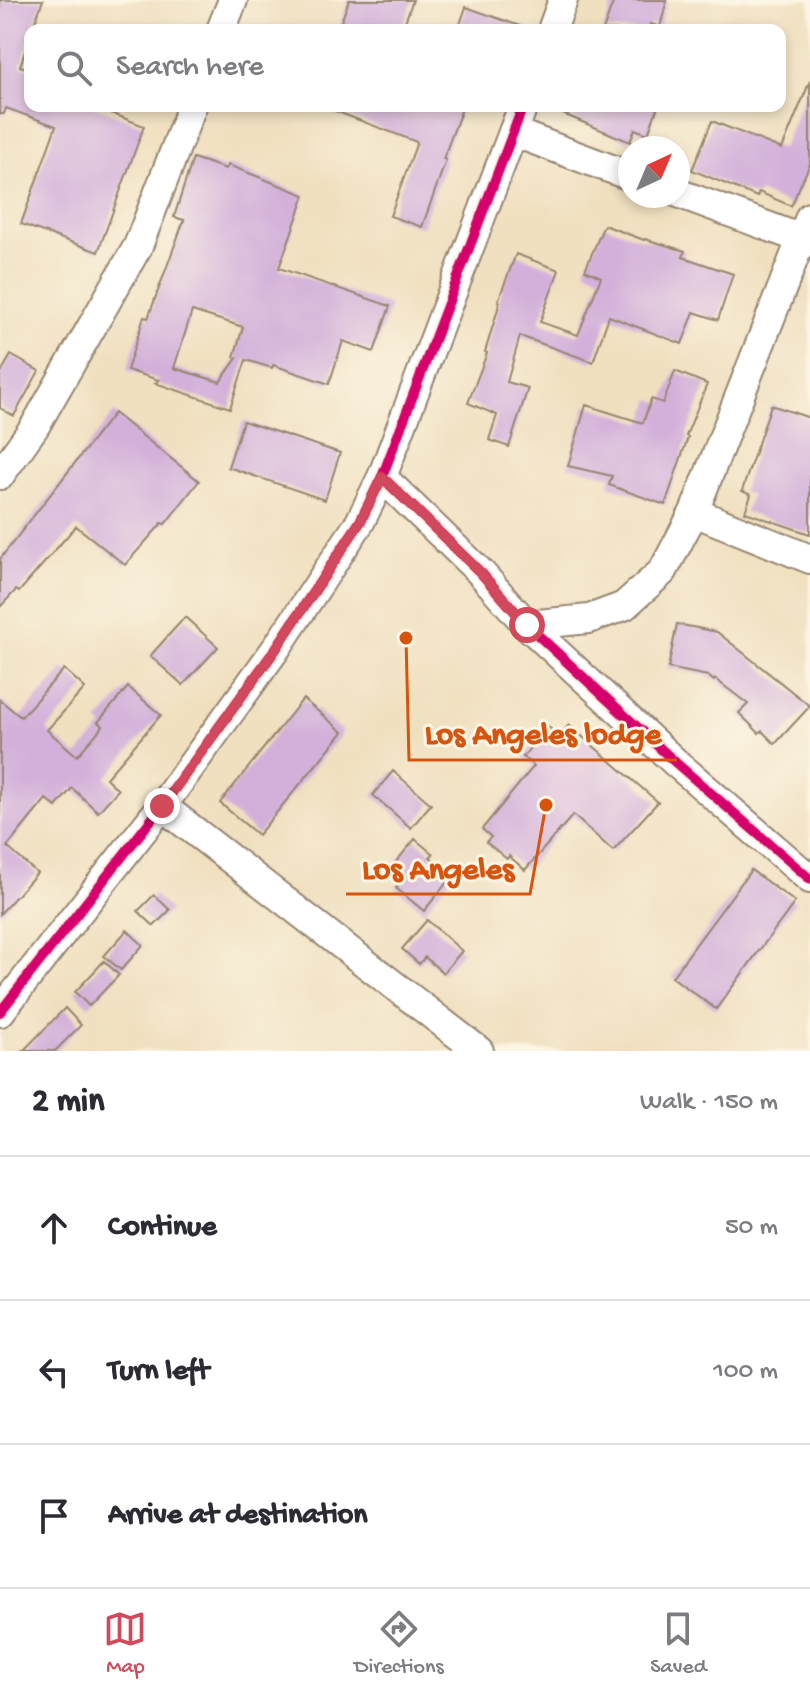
<!DOCTYPE html>
<html lang="en">
<head>
<meta charset="utf-8">
<style>
  body { margin:0; font-family:"Gochi Hand",sans-serif; background:#f2f2f3; color:#2b2b33 }
  .compass { position:absolute; left:618px; top:136px; width:72px; height:72px; border-radius:50%; background:#fff; box-shadow:0 4px 12px #0003; rotate:44deg }
  .stop { position:absolute; width:24px; height:24px; margin:-18px; border:6px solid #d1495b; border-radius:50%; background:#fff }
  .stop.end { background:#d1495b; border-color:#fff; box-shadow:0 2px 8px #0008 }
  .list { margin:0; padding:0; list-style:none }
  h2 { display:flex; justify-content:space-between; align-items:center; height:104px; margin:0; padding:0 32px; font-size:34px }
  h2 small { font-size:26px; font-weight:400; color:#7c7c81 }
  .list li { display:grid; grid-template-columns:52px 1fr auto; gap:24px; align-items:center; box-sizing:border-box; height:144px; padding:0 32px; border-top:2px solid #e1e1e2 }
  .list b { display:block; font-size:30px; white-space:nowrap }
  .list em { font-size:26px; font-style:normal; color:#7c7c81 }
  .icon { flex:none; width:44px; height:44px; fill:none; stroke:currentColor; stroke-width:2; stroke-linecap:round; stroke-linejoin:round }
  .map { position:relative; flex:none; width:810px; height:1051px; overflow:hidden }
  .search { position:absolute; background:#fff; box-shadow:0 4px 12px #0003; left:24px; right:24px; top:24px; height:88px; display:flex; align-items:center; gap:20px; box-sizing:border-box; padding:0 28px; border-radius:16px; color:#7c7c81; font-size:30px }
  .sheet { height:536px; background:#fff }
  nav { display:flex; justify-content:space-around; align-items:center; box-sizing:border-box; height:112px; border-top:2px solid #e1e1e2; background:#fff; font-size:22px; color:#7c7c81 }
  nav a { display:grid; justify-items:center; gap:4px }
  nav .on { color:#d1495b }
  .map>svg:first-child { display:block }
</style>
</head>
<body>
<div class="map">
<svg width="810" height="1051" viewBox="0 0 810 1051">
  <rect width="100%" height="100%" fill="#fcf5e5"/>
  <filter id="ink" filterUnits="userSpaceOnUse"><feTurbulence type="fractalNoise" baseFrequency=".0125" numOctaves="2"/><feDisplacementMap in="SourceGraphic" scale="16" xChannelSelector="R" yChannelSelector="G"/><feConvolveMatrix kernelMatrix="1 2 1 2 8 2 1 2 1" color-interpolation-filters="sRGB"/></filter>
  <filter id="wash" filterUnits="userSpaceOnUse"><feTurbulence type="fractalNoise" baseFrequency=".006" numOctaves="4" result="noise"/><feDisplacementMap in="SourceGraphic" scale="32" xChannelSelector="R" yChannelSelector="G"/><feGaussianBlur stdDeviation="1.8" result="paint"/><feColorMatrix in="noise" values="0 0 0 0 0 0 0 0 0 0 0 0 0 0 0 0 0 1.4 0 .05"/><feComposite in="paint" operator="in"/></filter>
  <g filter="url(#wash)">
    <rect width="100%" height="100%" fill="#f0e0c0"/>
    <g id="blocks">
      <path fill="#d3b0da" fill-rule="evenodd" d="M0 0H43L32 30H30V37L20 66 30 69V106H93L144 126 98 252 21 224 56 126 6 108 4 114H0Z
        M349 0H413L402 30H338Z
        M614 0H667L660 27 651 24 649 30H603Z
        M466 7 523 27 522 30H458Z
        M810 81V164L791 206 759 192 757 197 692 170 712 121 782 149Z
        M328 106H463L443 159 446 160 422 227 390 216 417 142 327 108Z
        M544 106H658L648 134 635 129 630 142Z
        M193 158 226 169 228 165 305 195 279 268 390 306 374 352 343 341 329 384 273 365 272 368 246 360 230 408 155 383 159 380 127 370 144 317 148 318 184 220 174 217ZM192 311 243 327 234 357 237 358 220 382 174 368Z
        M604 225 644 240 645 239 685 251 683 257 733 274 718 320 694 312 682 344 609 316 593 362 520 336 507 382 528 388 509 447 489 440 497 415 468 403 487 353 485 352 500 302 498 301 516 254 559 270 540 322 578 335 601 277 585 270Z
        M11 355 39 371 14 416 0 408V374Z
        M675 371 707 384 686 436 688 437 665 505 609 485 612 476 568 466 586 405 643 423 651 399 663 403Z
        M771 405 810 418V534L745 512 751 495 742 491Z
        M114 413 199 481 165 524 162 523 125 565 76 526 19 592 16 590 0 607V559Z
        M243 421 340 453 325 500 228 467Z
        M185 617 218 647 183 685 150 656Z
        M677 624 717 632 810 706 775 744 762 731 759 733 739 713 748 704 715 679 714 681 708 676 668 668Z
        M64 669 85 688 47 730 77 756 103 726 98 722 128 687 161 715 106 778 118 790 98 812 72 788 56 807 46 799 7 847 37 873 0 914V700L21 717Z
        M303 699 343 732 258 835 220 803Z
        M569 725 658 802 613 851 573 815 525 870 509 856 507 859 486 842 491 837 482 829 534 766 523 757 547 726 559 736Z
        M393 771 431 804 411 828 373 795Z
        M415 839 433 854 430 857 453 875 424 911 396 888 403 879 390 869Z
        M751 870 795 902 716 1009 672 977Z
        M154 895 170 910 154 926 138 911Z
        M427 920 462 951 443 973 425 957 419 964 402 949Z
        M127 930 143 945 121 970 104 956Z
        M104 961 119 975 89 1006 75 992Z
        M65 1008 81 1025 55 1051H23Z"/>
    </g>
  </g>
  <g filter="url(#ink)">
    <use href="#blocks" fill-opacity="0" stroke="#96856f" stroke-width="2"/>
    <g fill="none" stroke-linecap="round" stroke-linejoin="round">
      <defs>
        <path id="minor" d="M221 30 233 0
          M552 30 563 0
          M513 132 630 176
          M678 193 810 242
          M0 475 35 426 138 246 192 106
          M382 477 481 573 527 625 676 763 810 879
          M694 512 810 559
          M527 625 589 619 624 606 663 571 694 512 810 217
          M162 806 479 1051
          M0 1012 162 806 275 650 360 522 382 477 523 106"/>
      </defs>
      <use href="#minor" stroke="#96856f" stroke-width="32"/>
      <use href="#minor" stroke="#fff" stroke-width="28"/>
      <defs>
        <path id="cycleway" d="M382 477 481 573 527 625 676 763 810 879
          M0 1012 162 806 275 650 360 522 382 477 523 106"/>
      </defs>
      <use href="#cycleway" stroke="#fcf5e5" stroke-width="15"/>
      <use href="#cycleway" stroke="#d6006c" stroke-width="10"/>
    </g>
  </g>
  <g fill="none" stroke-linecap="round" stroke-linejoin="round" filter="url(#ink)">
    <path stroke="#d1495b" stroke-width="10" d="M162 806 275 650 360 522 382 477 481 573 527 625"/>
  </g>
  <path fill="none" stroke="#d7540e" stroke-width="3" d="M406 638L409 760H677M546 805L530 894H346"/>
  <g fill="#d7540e" stroke="#fcf5e5" stroke-width="3">
    <circle cx="406" cy="638" r="8"/>
    <circle cx="546" cy="805" r="8"/>
  </g>
  <g font-size="32" text-anchor="middle" font-weight="bold" fill="#d7540e" stroke="#fcf5e5" stroke-width="6" stroke-linejoin="round" paint-order="stroke">
    <text x="543" y="743">Los Angeles lodge</text>
    <text x="438" y="878">Los Angeles</text>
  </g>
</svg>
<svg class="compass" viewBox="-18 -18 36 36"><path d="M0-13l5 13h-10z" fill="#e53935"/><path d="M0 13l5-13h-10z" fill="#7c7c81"/></svg>
<div class="stop" style="left:527px;top:625px"></div>
<div class="stop end" style="left:162px;top:806px"></div>
<div class="search"><svg class="icon" aria-label="search" viewBox="0 0 24 24"><circle cx="10" cy="10" r="6"/><path d="M15 15l6 6"/></svg>Search here</div>
</div>
<section class="sheet">
<h2>2 min<small>Walk · 150 m</small></h2>
<ul class="list">
<li><svg class="icon" aria-label="ahead" viewBox="0 0 24 24"><path d="M12 20V5M6 11l6-6 6 6"/></svg><div><b>Continue</b></div><em>50 m</em></li>
<li><svg class="icon" aria-label="left" viewBox="0 0 24 24"><path d="M17 20v-9H6M10 6l-5 5 5 5"/></svg><div><b>Turn left</b></div><em>100 m</em></li>
<li><svg class="icon" aria-label="arrive" viewBox="0 0 24 24"><path d="M6 21V4h12l-3 4 3 4H6"/></svg><div><b>Arrive at destination</b></div></li>
</ul>
</section>
<nav>
<a class="on"><svg class="icon" aria-label="map" viewBox="0 0 24 24"><path d="M3 6l6-2 6 2 6-2v14l-6 2-6-2-6 2zM9 4v14M15 6v14"/></svg>Map</a>
<a><svg class="icon" aria-label="directions" viewBox="0 0 24 24"><path d="M12 3l9 9-9 9-9-9zM9 14v-3h6M13 9l2 2-2 2"/></svg>Directions</a>
<a><svg class="icon" aria-label="saved" viewBox="0 0 24 24"><path d="M7 4h10v16l-5-4-5 4z"/></svg>Saved</a>
</nav>
</body>
</html>
